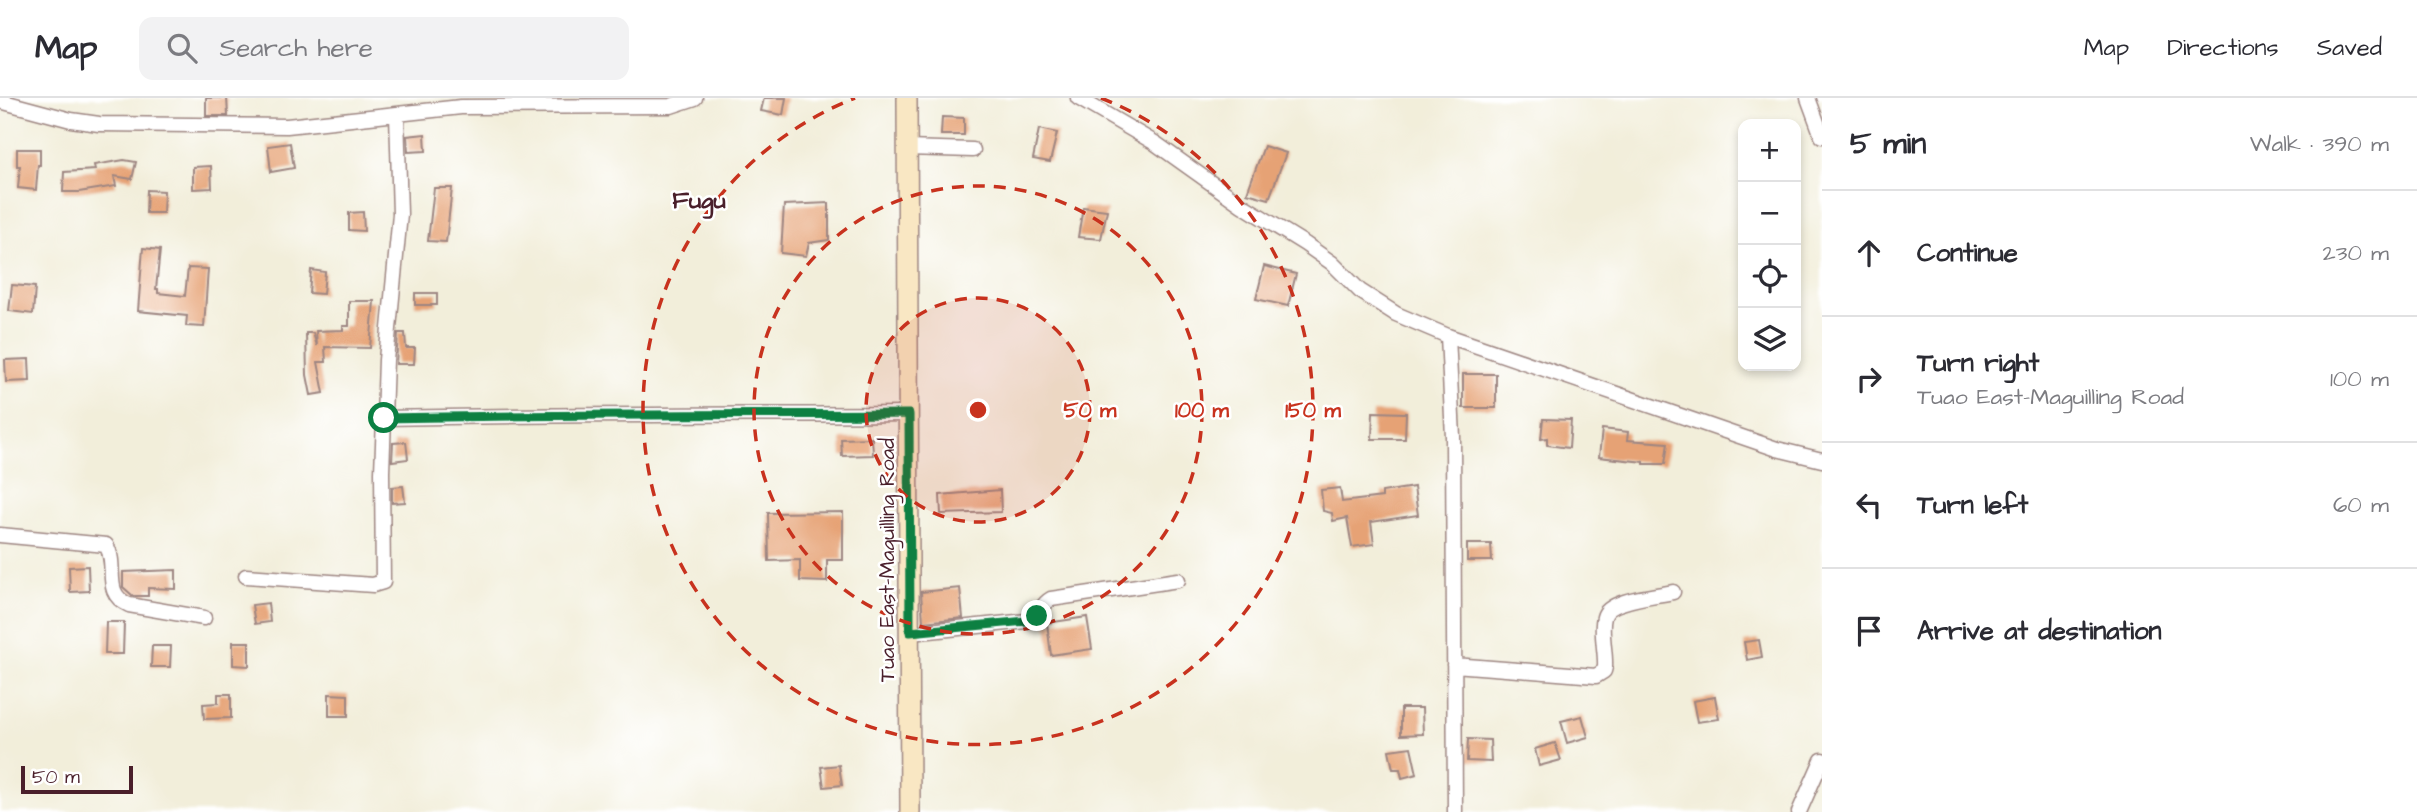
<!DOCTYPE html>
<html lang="en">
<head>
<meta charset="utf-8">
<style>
  body { margin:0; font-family:"Architects Daughter",sans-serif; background:#f2f2f3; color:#2b2b33 }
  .controls { position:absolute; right:21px; top:21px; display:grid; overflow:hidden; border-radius:14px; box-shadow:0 4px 10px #0003 }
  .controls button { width:63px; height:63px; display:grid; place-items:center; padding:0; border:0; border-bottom:2px solid #e1e1e2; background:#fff; color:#2b2b33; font:35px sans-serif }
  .scale { position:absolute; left:21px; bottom:18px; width:112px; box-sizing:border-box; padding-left:7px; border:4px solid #4a1f2b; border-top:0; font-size:19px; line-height:24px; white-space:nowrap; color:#4a1f2b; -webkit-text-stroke:5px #fff; paint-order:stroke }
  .stop { position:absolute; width:21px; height:21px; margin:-16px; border:5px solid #0b8043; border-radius:50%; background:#fff }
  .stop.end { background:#0b8043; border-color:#fff; box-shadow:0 2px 7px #0008 }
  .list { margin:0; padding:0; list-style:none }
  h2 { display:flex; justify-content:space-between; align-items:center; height:91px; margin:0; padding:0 28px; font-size:30px }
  h2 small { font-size:23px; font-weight:400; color:#7c7c81 }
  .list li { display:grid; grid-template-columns:46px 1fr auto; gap:21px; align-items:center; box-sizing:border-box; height:126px; padding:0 28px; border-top:2px solid #e1e1e2 }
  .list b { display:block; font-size:26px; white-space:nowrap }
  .list p { margin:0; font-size:23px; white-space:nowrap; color:#7c7c81 }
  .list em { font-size:23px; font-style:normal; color:#7c7c81 }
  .icon { flex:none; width:38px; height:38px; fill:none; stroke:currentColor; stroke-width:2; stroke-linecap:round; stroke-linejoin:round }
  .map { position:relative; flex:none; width:1822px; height:714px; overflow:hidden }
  header { display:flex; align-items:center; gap:42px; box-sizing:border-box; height:98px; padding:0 35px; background:#fff; border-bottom:2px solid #e1e1e2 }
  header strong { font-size:33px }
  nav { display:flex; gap:38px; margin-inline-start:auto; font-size:24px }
  .search { width:490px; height:63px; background:#f2f2f3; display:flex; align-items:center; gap:18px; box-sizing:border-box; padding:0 24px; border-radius:14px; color:#7c7c81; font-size:26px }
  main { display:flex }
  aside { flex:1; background:#fff }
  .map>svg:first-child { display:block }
</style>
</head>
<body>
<header>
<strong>Map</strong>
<div class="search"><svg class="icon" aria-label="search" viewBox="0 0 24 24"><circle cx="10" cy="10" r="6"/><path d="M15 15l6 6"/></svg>Search here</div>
<nav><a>Map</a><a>Directions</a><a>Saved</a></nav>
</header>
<main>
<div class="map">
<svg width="1822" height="714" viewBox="0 0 1822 714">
  <rect width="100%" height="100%" fill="#fff"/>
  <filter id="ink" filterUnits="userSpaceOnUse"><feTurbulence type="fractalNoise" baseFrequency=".0143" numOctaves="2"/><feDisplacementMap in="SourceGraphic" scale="14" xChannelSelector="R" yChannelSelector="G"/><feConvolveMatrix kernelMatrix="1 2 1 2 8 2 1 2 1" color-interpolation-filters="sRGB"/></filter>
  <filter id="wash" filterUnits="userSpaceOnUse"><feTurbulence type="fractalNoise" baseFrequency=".00686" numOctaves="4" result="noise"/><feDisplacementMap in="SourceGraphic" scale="28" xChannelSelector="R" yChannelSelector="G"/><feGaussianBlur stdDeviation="1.57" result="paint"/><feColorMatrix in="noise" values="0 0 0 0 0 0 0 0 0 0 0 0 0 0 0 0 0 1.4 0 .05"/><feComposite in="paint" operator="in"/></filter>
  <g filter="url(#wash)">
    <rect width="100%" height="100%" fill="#f2eeda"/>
    <g id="blocks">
      <path fill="#e6a274" d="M206 0H227L228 18H206Z
        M764 0H786L783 17 761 13Z
        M942 19 964 20V37H941Z
        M1039 31 1057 35 1050 64 1033 61Z
        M425 36 426 53 408 54 407 38Z
        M290 45 294 70 271 74 268 48Z
        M1264 48 1286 55 1269 101 1247 95Z
        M17 51H40V67H38L36 92 18 90 20 68H17Z
        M124 62 136 64 132 81 114 78 116 88 79 94H63L64 74 95 72 94 67Z
        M211 68 212 90 193 91V69Z
        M434 90H452L446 144 428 143Z
        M147 92 164 93 163 115H146Z
        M829 105V142L809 145 806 158 781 155 784 107Z
        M1083 109 1107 112 1101 141 1078 139Z
        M363 114 364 133 349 132V115Z
        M143 150 160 152 156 191H158V195L185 198 188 170 208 171 204 229 186 228 187 218 138 213Z
        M1264 168 1296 176 1288 208 1256 201Z
        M311 172 325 174 323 196 309 195Z
        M12 187 35 189 33 216 9 213Z
        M415 195H437V207H415Z
        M349 203H374L370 250 325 249 326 264H318L324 295 311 297 307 277 306 235H313L317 248 316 233 343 232V228H349Z
        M398 235H405L406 250H415L414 266H396Z
        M29 261 30 283 6 284 5 262Z
        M1463 276H1496V310H1463Z
        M1373 314 1406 315 1405 341H1372Z
        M1543 321 1571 322 1569 350 1547 347V340L1541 341Z
        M1602 331 1628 334 1627 342 1668 345 1665 366H1644V364L1599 359Z
        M872 340 873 357 842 358 841 341Z
        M406 344 408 361 392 363 393 345Z
        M403 388 405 404 392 405V389Z
        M1414 389 1418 417 1371 424 1374 446 1352 449 1347 420 1333 423 1332 415 1323 413 1321 392 1340 390 1342 404 1382 399V394Z
        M1000 392 1001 414 941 416 940 397Z
        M843 414V462H827V484L800 483V462L769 463 768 415Z
        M1467 446H1491L1492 463H1467Z
        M88 468 89 493 70 494 69 469Z
        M176 472V491L148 490V498H133L123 489V474Z
        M960 490 963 520 923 524 921 494Z
        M268 505 270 524 255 526 252 507Z
        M1087 519 1092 551 1051 557 1047 525Z
        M106 524H124L123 556H105Z
        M1759 542 1762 559 1747 562 1744 544Z
        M233 544H249V568L233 567Z
        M152 548H171L170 569H151Z
        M218 596H231V620L204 621 203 606 218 605Z
        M329 596 348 597V618H329Z
        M1715 599 1719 621 1697 624 1693 603Z
        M1401 610H1422L1423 636 1401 637Z
        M1582 618 1588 639 1567 645 1561 623Z
        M1468 641 1490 642 1491 664 1467 663Z
        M1555 645 1561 662 1539 668 1535 651Z
        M1411 649 1417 676 1402 680 1400 671H1393L1389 652Z
        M839 667 842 687 824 689 821 669Z"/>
    </g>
  </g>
  <g filter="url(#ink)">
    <use href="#blocks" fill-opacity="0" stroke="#9e8682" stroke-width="2"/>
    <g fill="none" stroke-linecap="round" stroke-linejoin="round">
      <defs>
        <path id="minor" d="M1078 0 1155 45 1242 107 1305 146 1332 165 1360 193 1396 216 1448 238 1777 351 1822 362
          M1808 0 1822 38
          M0 3 71 22 99 26 287 28 461 9 671 8 695 0
          M397 16 400 116 386 262 384 320C559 316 734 317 909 316
          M906 50 973 52
          M1448 238 1453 339 1455 714
          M0 437 106 447C119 468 101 495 129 507L204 520
          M246 478 373 487 383 484 382 374 384 320
          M910 535 1027 523C1040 519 1040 507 1051 501L1178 482
          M1454 567 1596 578 1604 573 1605 569C1606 553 1600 534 1604 519 1608 501 1657 498 1673 494
          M1799 714 1822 662"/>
        <path id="secondary" d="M907 0 910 714"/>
      </defs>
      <use href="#minor" stroke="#9e8682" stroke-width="17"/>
      <use href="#secondary" stroke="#9e8682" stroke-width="22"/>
      <use href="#minor" stroke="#fff" stroke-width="14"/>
      <use href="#secondary" stroke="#f9e7c3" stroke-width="19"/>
    </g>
  </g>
  <g fill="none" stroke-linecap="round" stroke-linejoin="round" filter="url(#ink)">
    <path stroke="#0b8043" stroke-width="9" d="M384 320C559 316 734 317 909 316L910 534 1027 523 1037 518"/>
  </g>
  <circle cx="978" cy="312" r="112" fill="#c8321e" fill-opacity=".12"/>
  <g fill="none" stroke="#c8321e" stroke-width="3.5" stroke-dasharray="12 9">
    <circle cx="978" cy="312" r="112"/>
    <circle cx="978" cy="312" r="224"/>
    <path d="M1101 0A335 335 0 1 1 855 0"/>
  </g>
  <g text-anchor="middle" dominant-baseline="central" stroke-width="5" stroke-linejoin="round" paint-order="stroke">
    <g font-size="21" fill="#4a1f2b" stroke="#fff">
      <text transform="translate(887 462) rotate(-90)">Tuao East-Maguilling Road</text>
    </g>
    <g font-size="24" font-weight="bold" fill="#4a1f2b" stroke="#fff">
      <text x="699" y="103">Fugu</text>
    </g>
  </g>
  <circle cx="978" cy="312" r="10" fill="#c8321e" stroke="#fff" stroke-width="3.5"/>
  <g font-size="21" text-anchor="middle" font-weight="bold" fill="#c8321e" stroke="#fff" stroke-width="5" stroke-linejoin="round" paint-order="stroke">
    <text x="1090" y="319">50 m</text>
    <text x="1202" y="319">100 m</text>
    <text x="1313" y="319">150 m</text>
  </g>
</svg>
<div class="controls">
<button>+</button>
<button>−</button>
<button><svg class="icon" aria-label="locate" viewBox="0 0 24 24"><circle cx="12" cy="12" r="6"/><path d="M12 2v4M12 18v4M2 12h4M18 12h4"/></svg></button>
<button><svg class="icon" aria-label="layers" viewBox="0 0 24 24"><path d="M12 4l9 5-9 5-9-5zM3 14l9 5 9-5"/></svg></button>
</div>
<div class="scale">50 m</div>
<div class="stop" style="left:384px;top:320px"></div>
<div class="stop end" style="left:1037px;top:518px"></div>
</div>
<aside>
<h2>5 min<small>Walk · 390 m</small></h2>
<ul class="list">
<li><svg class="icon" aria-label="ahead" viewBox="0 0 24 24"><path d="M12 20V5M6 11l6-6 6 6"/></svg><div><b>Continue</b></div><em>230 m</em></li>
<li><svg class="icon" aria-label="right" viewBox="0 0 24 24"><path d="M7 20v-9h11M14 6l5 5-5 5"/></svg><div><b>Turn right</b><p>Tuao East-Maguilling Road</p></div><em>100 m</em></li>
<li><svg class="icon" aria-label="left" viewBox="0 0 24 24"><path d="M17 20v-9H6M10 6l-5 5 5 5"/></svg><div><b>Turn left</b></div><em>60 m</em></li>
<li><svg class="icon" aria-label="arrive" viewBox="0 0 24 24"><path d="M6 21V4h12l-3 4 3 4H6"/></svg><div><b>Arrive at destination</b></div></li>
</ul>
</aside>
</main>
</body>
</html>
